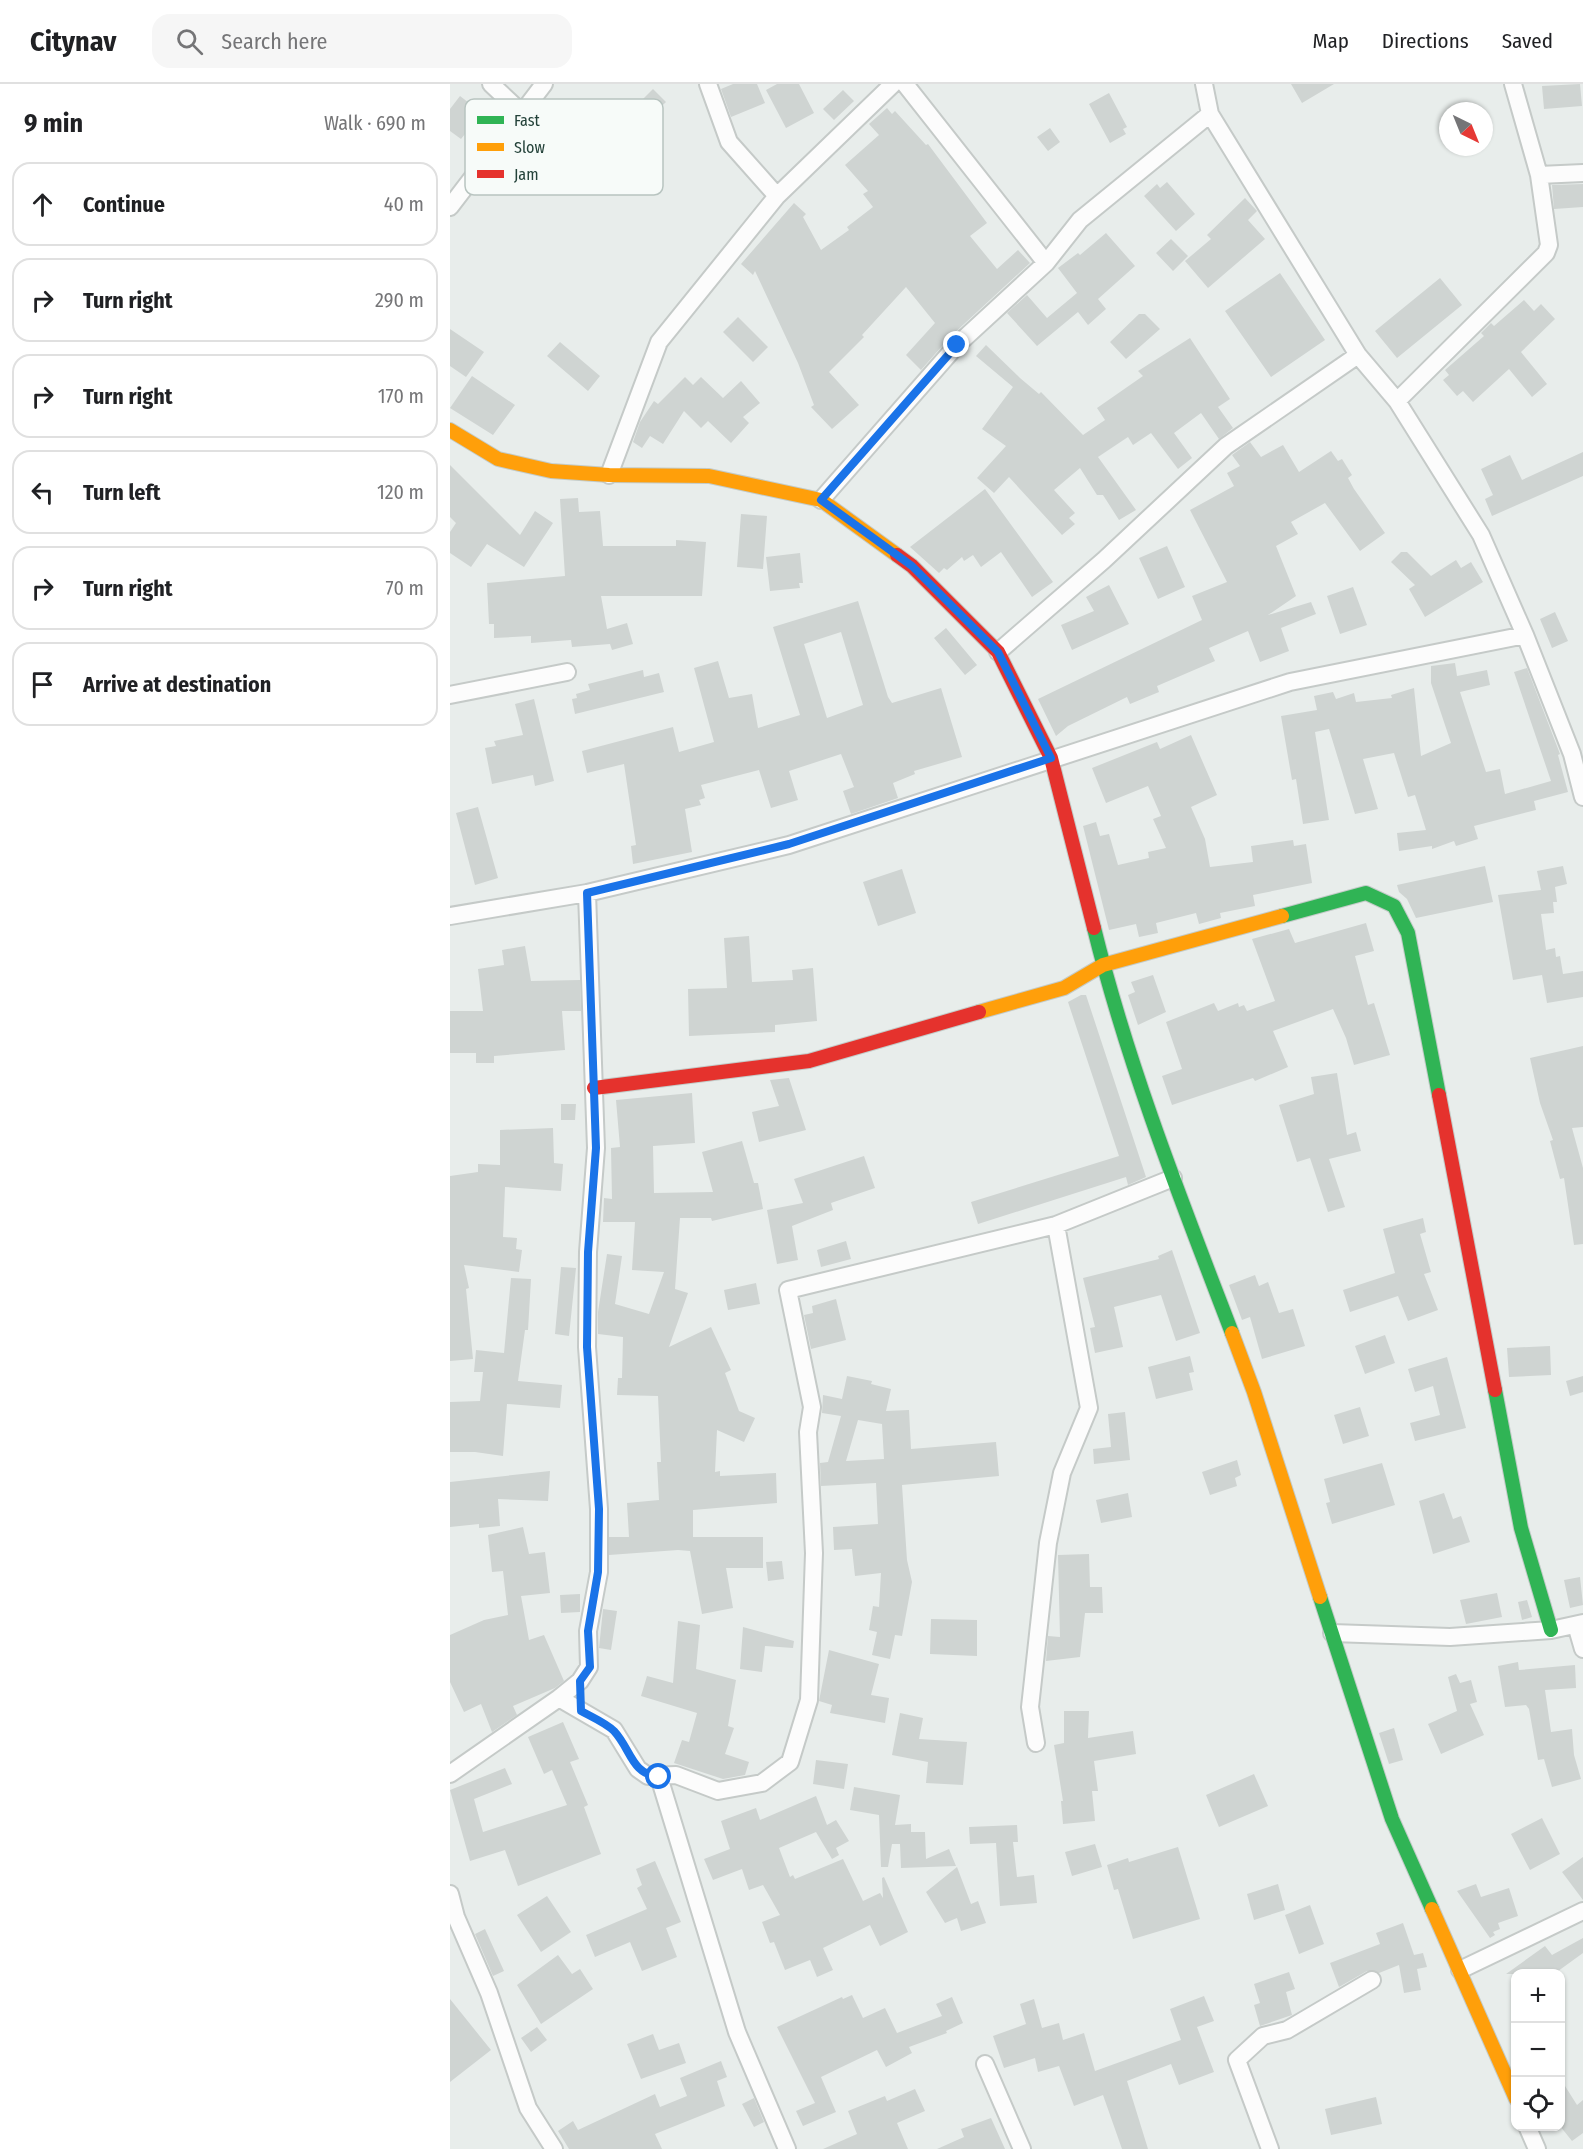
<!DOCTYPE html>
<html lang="en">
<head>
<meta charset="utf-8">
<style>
  body { margin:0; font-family:"Fira Sans Condensed",sans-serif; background:#f6f6f6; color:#202124 }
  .controls { position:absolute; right:18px; bottom:18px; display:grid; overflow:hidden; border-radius:12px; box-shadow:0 2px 4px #0004 }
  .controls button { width:54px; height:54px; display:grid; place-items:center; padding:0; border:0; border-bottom:2px solid #e0e0e0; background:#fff; color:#202124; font:30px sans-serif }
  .compass { position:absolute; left:989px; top:18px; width:54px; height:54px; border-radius:50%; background:#fff; box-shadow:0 2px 4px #0004; rotate:137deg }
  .stop { position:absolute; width:18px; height:18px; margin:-14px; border:4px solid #1a73e8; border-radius:50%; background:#fff }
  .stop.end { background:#1a73e8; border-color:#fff; box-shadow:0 2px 6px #0008 }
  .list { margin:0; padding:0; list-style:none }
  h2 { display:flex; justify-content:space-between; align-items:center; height:78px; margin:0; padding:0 24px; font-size:26px }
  h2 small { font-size:20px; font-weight:400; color:#757577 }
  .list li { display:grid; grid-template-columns:39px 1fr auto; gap:18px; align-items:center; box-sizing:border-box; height:84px; margin:0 12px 12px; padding:0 12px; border:2px solid #e0e0e0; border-radius:18px }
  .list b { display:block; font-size:22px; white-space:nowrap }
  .list em { font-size:20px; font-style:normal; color:#757577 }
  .icon { flex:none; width:33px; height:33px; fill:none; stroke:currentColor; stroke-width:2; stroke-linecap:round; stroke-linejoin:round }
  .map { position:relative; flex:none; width:1133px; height:2065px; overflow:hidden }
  header { display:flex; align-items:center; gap:36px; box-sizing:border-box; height:84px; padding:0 30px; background:#fff; border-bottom:2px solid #e0e0e0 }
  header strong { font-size:28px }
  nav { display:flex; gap:33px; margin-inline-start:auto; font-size:21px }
  .search { width:420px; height:54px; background:#f6f6f6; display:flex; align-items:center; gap:15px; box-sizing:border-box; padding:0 21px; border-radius:18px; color:#757577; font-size:22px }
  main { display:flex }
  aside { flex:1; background:#fff }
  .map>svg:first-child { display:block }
</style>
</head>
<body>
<header>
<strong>Citynav</strong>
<div class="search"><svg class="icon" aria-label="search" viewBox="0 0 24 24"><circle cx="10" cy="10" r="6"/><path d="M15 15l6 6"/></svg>Search here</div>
<nav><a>Map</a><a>Directions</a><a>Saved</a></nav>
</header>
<main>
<aside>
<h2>9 min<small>Walk · 690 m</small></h2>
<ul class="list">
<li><svg class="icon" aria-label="ahead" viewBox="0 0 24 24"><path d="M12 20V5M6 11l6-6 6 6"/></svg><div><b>Continue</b></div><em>40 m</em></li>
<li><svg class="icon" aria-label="right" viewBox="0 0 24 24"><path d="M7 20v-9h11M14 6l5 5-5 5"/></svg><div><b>Turn right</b></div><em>290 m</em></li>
<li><svg class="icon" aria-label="right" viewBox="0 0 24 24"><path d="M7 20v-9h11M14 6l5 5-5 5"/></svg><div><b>Turn right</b></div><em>170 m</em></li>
<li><svg class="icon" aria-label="left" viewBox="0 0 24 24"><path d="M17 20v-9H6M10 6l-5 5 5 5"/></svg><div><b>Turn left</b></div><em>120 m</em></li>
<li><svg class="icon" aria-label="right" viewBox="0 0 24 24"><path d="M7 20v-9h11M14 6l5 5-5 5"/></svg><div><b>Turn right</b></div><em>70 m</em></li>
<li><svg class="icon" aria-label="arrive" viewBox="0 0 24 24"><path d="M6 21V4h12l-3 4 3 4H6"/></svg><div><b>Arrive at destination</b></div></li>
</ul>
</aside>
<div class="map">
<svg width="1133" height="2065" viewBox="0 0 1133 2065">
  <rect width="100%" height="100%" fill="#e8edeb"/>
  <path fill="#cfd4d2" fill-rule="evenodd" d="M283 0H307L315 19 281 33 271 5Z
    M327 0H349L364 29 336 44 316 6Z
    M841 0H884L852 19Z
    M1130 0 1132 22 1094 25 1092 2Z
    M203 5 216 18 185 48 173 35Z
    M393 6 404 17 384 36 373 25Z
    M659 9 677 43 673 45 676 50 660 59 639 20Z
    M10 12 32 29 11 55 0 47V25Z
    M437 24 442 30 445 27 476 61 478 60 537 139 520 152 547 185 568 166 580 179 500 253 471 286 456 271 485 239 456 203 412 251 414 253 379 288 409 321 382 345 361 323 364 321 348 279 305 187 303 191 291 180 344 119 356 130 353 133 371 166 399 146 397 143 423 123 413 110 418 107 395 81 429 51 419 40Z
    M600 44 610 58 598 67 587 53Z
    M717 98 745 130 726 147 694 112 707 100 710 104Z
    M1133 100V123L1104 125 1102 101Z
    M795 114 807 127 798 136 815 155 758 204 735 177 761 155 757 151Z
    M656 149 685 182 648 215 656 225 638 241 628 228 587 262 557 229 577 211 597 234 627 209 608 184 628 169 630 171Z
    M721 155 738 172 723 187 706 169Z
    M830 189 875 256 821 293 775 227Z
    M990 194 1012 221 947 274 925 247Z
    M1074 216 1084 227 1091 220 1105 235 1071 268 1097 300 1082 313 1059 285 1023 318 1013 307 1007 312 993 296 999 291 995 286 1034 252 1031 249 1041 239 1044 242Z
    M689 230H695L710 245 676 275 660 258Z
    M288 233 318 263 303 278 273 248Z
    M0 245 34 268 16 293 0 282Z
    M740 254 780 315 768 323 783 344 769 355 751 329 724 349 742 374 728 385 701 349 683 361 678 353 648 373 686 426 669 436 653 411H647L630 384 604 406 625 429 619 434 625 440 612 451 559 393 544 409 527 394 556 362 532 345 563 303 526 272 536 261 570 294 589 310 591 308 633 351 655 336 647 324 693 292 688 287Z
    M110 258 150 292 138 307 97 272Z
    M22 292 65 321 43 351 0 324Z
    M235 293 243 301 251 293 273 314 291 297 310 319 293 333 299 339 281 359 258 337 251 344 234 327 213 360 200 352 192 364 183 358 190 338 204 317 208 320Z
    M800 358 811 373 833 361 849 388 881 367 888 377 892 375 902 391 898 394 904 405 935 449 910 467 875 419 841 438 848 450 826 462 846 512 818 531 861 518 866 530 831 544 839 567 810 578 798 547 759 564 765 577 707 602 709 608 680 620 677 613 618 642 606 652 588 615 752 536 742 512 777 498 740 426 784 402 777 389 790 382 782 371Z
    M1133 368V392L1042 432 1035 415 1043 411 1031 385 1060 371 1072 396Z
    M0 381 70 451 85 427 103 439 74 483 37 460 21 483 0 469V448L6 439 0 433Z
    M535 405 603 498 582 513 551 468 531 483 523 471 514 477 512 473 497 486 494 484 489 489 460 463Z
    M128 414 129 428 150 427 153 462H226V456L256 458 252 512H151L157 545 177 539 183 560 162 566 160 560 122 563 121 556 81 559V552L44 554V540H39L37 499 115 492 110 415Z
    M291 430 317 432 313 485 287 483Z
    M717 462 735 503 708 515 689 474Z
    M951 468H957L981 492 1006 476 1011 484 1021 478 1033 498 975 533 959 505 965 501 941 478Z
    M350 469 353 499H349L350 504 320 507 316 473Z
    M659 501 679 540 622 566 611 541 644 527 636 513Z
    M903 503 917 541 890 550 877 512Z
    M408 517 438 613 442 619 491 604 512 673 464 687 465 690 443 699 448 714 401 730 393 707 404 703 391 670 339 687 348 716 321 724 309 686 251 701 255 714 249 716 251 721 235 725 242 768 183 780 181 762 186 761 174 680 137 689 132 667 223 643 229 668 264 658 244 584 268 577 279 614 302 610 308 644 350 631 323 543ZM391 548 413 621 377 634 354 560Z
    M1105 528 1118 557 1102 564 1090 535Z
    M496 544 527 581 515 591 484 554Z
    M1005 579 1007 592 1037 586 1040 601 1010 608 1036 688 1050 685 1055 710 1101 697 1064 588 1077 584 1110 670 1108 671 1118 708 1084 717 1086 726 1024 742 1028 755 1006 762 1004 757 982 765V762L949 767 947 749 976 746 965 711 958 713 944 669 913 675 928 725 905 730 879 645 865 648 879 736 853 740 846 695 842 696 831 632 867 626 864 612 883 608 886 615 904 609 906 618 942 614 941 611 964 604 971 672 1001 659 981 599V582Z
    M193 586 194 593 209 589 214 608 125 630 122 615 127 614 126 610 140 606 138 600Z
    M84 615 104 697 85 702 83 691 42 700 35 664 46 662 44 657 73 651 65 620Z
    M741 651 767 711 741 723 755 755 760 783 803 778 801 762 843 756 844 762 856 760 862 799 803 811 805 822 770 829 771 834 749 840 746 829 706 839 708 849 689 853 686 840 659 846 633 742 646 738 650 752 659 750 668 781 699 774 698 768 716 764 703 735 711 732 698 702 656 719 642 684 707 658 710 665Z
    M28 723 48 794 25 801 6 729Z
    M1035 782 1043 818 966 834 957 815 949 808 947 801Z
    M1113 782 1117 800 1105 803 1107 818H1103L1104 829 1091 830 1096 866 1105 864 1106 873 1110 872 1113 890 1133 887V913L1097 919 1092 891 1063 896 1048 811 1091 806 1087 787Z
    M452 785 466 829 428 842 413 798Z
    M916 839 924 867 905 872 918 921 924 919 940 971 904 981 896 954 883 925 823 947 838 983 805 997 803 994 722 1021 712 992 732 985 716 938 764 919 768 927 788 919 789 923 794 921 797 927 825 917 802 855 839 845 845 859Z
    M299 852 302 898 343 896 342 886 363 884 367 937 325 941V948L239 952 238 905 277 904 274 854Z
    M75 862 81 897 130 896 131 927H112L115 966 44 972V979H26V969H0V927H33L28 885 54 881 52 866Z
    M703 891 716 928 688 941 678 911 685 908 681 898Z
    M631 911H636L696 1093 678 1101 676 1093 528 1140 521 1118 669 1072 618 918Z
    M1133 962V1043L1122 1044 1133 1084V1160L1124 1161 1114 1094 1110 1095 1100 1057 1103 1056 1090 1019 1080 974Z
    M887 989 897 1051 906 1048 911 1067 879 1075 895 1123 878 1128 860 1074 847 1078 829 1021 864 1010 861 993Z
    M339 994 356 1046 309 1058 302 1028 329 1022 320 996Z
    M242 1009 245 1059 203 1062 204 1109 263 1108 252 1068 292 1057 304 1099H308L313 1125 262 1137 261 1134H230L225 1205 238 1209 219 1263 261 1243 281 1286 275 1289 289 1327 305 1334 294 1358 267 1346 265 1388 270 1387V1392L326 1389 327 1419 243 1426V1453H313V1484H276L283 1524 252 1530 240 1467 228 1466 159 1471V1453H179L177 1419 209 1416 207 1378H211L208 1312 167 1311 168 1294H172L173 1253 148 1250V1228L157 1170 172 1172 165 1220 199 1230 214 1188 182 1186 185 1138H153L154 1114 162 1115 161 1064 170 1063 166 1016Z
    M111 1020H126L125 1036H111Z
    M103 1044 104 1079 113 1080 111 1107 55 1103 53 1153 67 1154 66 1165 72 1166 69 1188 14 1181 19 1204 16 1205 23 1275 0 1277V1092L28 1088V1080L50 1081V1046Z
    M414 1072 425 1104 381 1119 383 1126 342 1142 348 1176 327 1180 317 1126 353 1119 344 1095Z
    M973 1134 976 1148 970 1150 981 1188 974 1190 988 1226 958 1237 948 1212 900 1228 893 1206 945 1189 933 1145Z
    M396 1157 401 1175 371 1183 367 1166Z
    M722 1166 750 1249 726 1257 711 1211 664 1223 673 1263 645 1269 640 1244 645 1243 633 1194 709 1175 708 1172Z
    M111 1183 126 1184 119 1252 105 1250Z
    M805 1191 809 1202 818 1198 829 1229 843 1225 855 1262 812 1275 800 1233 792 1236 779 1201Z
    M61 1194 81 1195 78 1246H75L68 1297 112 1301 110 1324 57 1320 53 1372 25 1368H0V1318L30 1317 33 1288H24L26 1266 54 1269Z
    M306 1199 310 1220 278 1226 274 1206Z
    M386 1215 396 1256 361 1265 354 1231 363 1229 362 1222Z
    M935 1251 945 1279 915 1290 905 1262Z
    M1100 1262 1101 1291 1059 1293 1057 1264Z
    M740 1272 744 1288 739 1289 743 1306 706 1315 698 1283Z
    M997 1273 1016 1344 965 1357 960 1339 990 1331 983 1302 965 1308 958 1285Z
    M397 1292 422 1297 421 1300 441 1305 436 1327 459 1326 461 1365 546 1358 549 1392 452 1401 457 1476 462 1498 452 1552 445 1551 440 1575 422 1571 427 1548 419 1546 423 1522 429 1523 431 1489 405 1492 402 1465 384 1466 383 1443 428 1440 426 1399 371 1402 370 1379 378 1378 391 1332 372 1329 373 1311 392 1315ZM408 1336 432 1340 434 1375 396 1377Z
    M1133 1292V1308L1120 1312 1116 1297Z
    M910 1323 919 1352 893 1360 884 1331Z
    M675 1328 680 1376 644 1380 643 1365 661 1363 658 1330Z
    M787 1376 791 1391 785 1394 787 1402 760 1411 752 1388Z
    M932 1379 945 1421 882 1440 876 1419 880 1418 874 1395Z
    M100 1387 98 1417 48 1415 50 1442 29 1444V1440L0 1443V1398Z
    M678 1409 682 1433 651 1439 646 1416Z
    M994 1409 1003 1435 1011 1432 1020 1458 983 1470 969 1417Z
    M73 1443 79 1470 95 1468 100 1509 71 1512 79 1556 94 1551 114 1597 105 1604 63 1622 67 1631 42 1648 31 1620 14 1628 0 1598V1551L34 1536 58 1531 53 1487 42 1488 38 1451Z
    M639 1470 640 1503H652L653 1529H635L630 1573 596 1577 598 1552 610 1553 608 1471Z
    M332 1477 334 1495 318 1497 316 1478Z
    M1130 1493 1133 1521 1120 1524 1114 1496Z
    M1047 1509 1052 1533 1016 1540 1010 1516Z
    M130 1510V1528L111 1529 110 1511Z
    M1077 1516 1082 1533 1072 1536 1068 1518Z
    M153 1525 167 1527 161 1566 149 1564Z
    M481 1535 527 1536V1572L480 1570Z
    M228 1537 250 1541 246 1585 286 1596 278 1642 284 1644 275 1670 299 1678 295 1691 273 1695 224 1679 232 1656 239 1658 247 1629 191 1612 197 1592 223 1599Z
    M293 1543 344 1557 343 1564 315 1562 312 1588 290 1585Z
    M379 1566 429 1580 421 1611 439 1614 435 1639 380 1629 382 1621 369 1617Z
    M1068 1578 1069 1586 1125 1581 1126 1604 1095 1606 1101 1648 1122 1645 1124 1671 1131 1695 1102 1703 1094 1675 1088 1676 1079 1625 1076 1621 1055 1623 1048 1582Z
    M1006 1590 1010 1599 1021 1596 1027 1618 1020 1620 1034 1651 991 1670 978 1640 1007 1627 998 1593Z
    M614 1627H639L638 1654 683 1647 686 1670 644 1677 648 1707H642L645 1737 613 1740 611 1717H613L604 1661 614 1659Z
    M450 1629 473 1634 469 1655 517 1658 513 1701 476 1699 478 1678 442 1671Z
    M113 1638 129 1675 120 1678 138 1721 134 1723 151 1770 68 1802 55 1766 20 1777 0 1706 55 1684 62 1700 24 1715 33 1748 117 1721 102 1686 94 1690 78 1653Z
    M944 1644 953 1676 939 1680 929 1649Z
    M366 1676 398 1680 394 1705 363 1700Z
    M804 1690 818 1722 769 1743 756 1711Z
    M404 1703 450 1711 445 1741 461 1740V1748H475L476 1775 499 1765 506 1782 451 1784 450 1760H442L438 1783H431L429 1731 400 1726Z
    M366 1712 377 1741 386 1736 399 1757 386 1764 389 1771 382 1775 366 1748 329 1764 340 1793 343 1791 345 1795 393 1775 413 1817 430 1809 433 1814 432 1794 434 1793 458 1848 430 1862 420 1841 373 1864 383 1886 367 1893 360 1876 335 1886 324 1858 320 1859 312 1838 330 1831 313 1801 299 1806 292 1785 263 1796 254 1775 280 1765 271 1737 306 1724 310 1736Z
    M1092 1734 1110 1770 1080 1786 1061 1750Z
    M567 1741 568 1758H563L567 1793 584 1791 587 1819 550 1822 546 1759 520 1760 519 1743Z
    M645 1760 652 1783 622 1792 615 1768Z
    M728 1763 750 1835 683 1855 668 1805 664 1806 657 1781 678 1774 679 1778Z
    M1133 1773V1816L1112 1788Z
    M205 1777 231 1838 216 1844 227 1873 192 1887 180 1858 145 1873 136 1851 197 1825 187 1804 192 1801 186 1785Z
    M507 1783 521 1820 528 1817 536 1839 511 1847 507 1834 495 1839 476 1808Z
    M828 1800 835 1826 804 1836 797 1810Z
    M1026 1800 1031 1813 1059 1804 1068 1832 1048 1839 1050 1845 1043 1848 1045 1851 1040 1854 1007 1807Z
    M97 1812 121 1848 91 1868 67 1831Z
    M860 1821 874 1860 849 1870 835 1831Z
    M953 1839 964 1871 973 1869 977 1883 967 1885 971 1906 954 1909 949 1881 929 1889 917 1887 889 1903 880 1879 930 1860 926 1849Z
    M35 1845 54 1887 43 1892 25 1850Z
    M1133 1854V1869L1104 1890H1056L1095 1862 1102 1871Z
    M108 1871 122 1890 130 1885 143 1905 91 1940 67 1901Z
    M839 1888 845 1905 836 1908 842 1931 810 1942 804 1921 810 1919 804 1900Z
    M402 1911 413 1934 435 1924 447 1949 492 1932 486 1920 502 1913 513 1939 496 1947 497 1949 459 1963 462 1969 436 1983 427 1966 371 1993 386 2028 353 2042 346 2027 365 2019 327 1943 392 1913 393 1915Z
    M754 1912 764 1937 747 1943 764 1988 729 2001 721 1980 677 1997 698 2065H672L653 2011 624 2022 609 1982 588 1988 585 1974 554 1984 543 1952 576 1940 570 1920 584 1915 592 1944 609 1939 613 1956 634 1949 645 1987 731 1956 720 1925Z
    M0 1915 41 1966 0 1998Z
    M87 1943 97 1956 81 1968 71 1954Z
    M203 1950 209 1966 229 1959 236 1979 191 1995 177 1960Z
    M271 1977 277 1993 267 1997 275 2022 205 2050 212 2065H119L108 2047 123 2037 128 2046 205 2010 210 2023 237 2012 230 1994Z
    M1110 1994 1127 2021 1133 2016V2049L1122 2057 1110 2042Z
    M465 2005 475 2027 447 2039 458 2065H373L407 2050 398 2027 435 2012 437 2017Z
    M926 2013 932 2040 881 2051 875 2025Z
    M304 2014 314 2038 304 2043 292 2020Z
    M541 2034 555 2065H487L514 2053 511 2045Z"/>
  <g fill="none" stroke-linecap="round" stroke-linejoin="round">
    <defs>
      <path id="street" d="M41 0 71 28
        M258 0 279 58 327 112
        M455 0 596 179
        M754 0 760 30 908 271 947 317 1031 451 1075 551 1122 670 1133 713
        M1063 0 1089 91
        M0 123 94 0
        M947 317 1096 169 1099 161 1089 91 1133 89
        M159 391 209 258 327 112 443 0
        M371 416 507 261 596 179 630 136 760 30
        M548 568 654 476 776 362 908 271
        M0 611 117 588
        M0 832 137 809 339 761 840 598 1075 551
        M1126 1541 1133 1565
        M882 1549 1000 1553 1101 1546 1133 1539
        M109 1614 164 1646 188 1685 198 1692 226 1691 268 1707 312 1699 340 1678 359 1616 364 1469 358 1348 362 1323 338 1206 606 1141 723 1094
        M586 1659 580 1623 598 1459 612 1389 639 1324 606 1141
        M0 1690 109 1614 130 1597 139 1583 138 1547 149 1488V1425L137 1263 138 1168 146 1064 137 809
        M209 1693 287 1948 337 2065
        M0 1810 6 1833 39 1909 78 2024 104 2065
        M1010 1886 1133 1827
        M535 1980 572 2065
        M1077 2042 1087 2065
        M820 2065 787 1976 813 1952 837 1946 922 1896"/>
      <path id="fast" d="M832 832 916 809 944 822 958 849 989 1011
        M644 844C678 982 731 1116 782 1249
        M1045 1306 1071 1444 1101 1546
        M870 1513 942 1735 982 1825"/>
      <path id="slow" d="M0 346 48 375 101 387 159 391 259 392 371 416 447 471
        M529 928 614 904 653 881 832 832
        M782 1249 804 1308 870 1513
        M982 1825 1066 2015"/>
      <path id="jam" d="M447 471 462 482 548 568 601 674 644 844
        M144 1004 359 977 529 928
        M989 1011 1045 1306"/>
    </defs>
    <use href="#street" stroke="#c5cac8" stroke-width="20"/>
    <use href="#fast" stroke="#c3cbc8" stroke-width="16"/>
    <use href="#slow" stroke="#c3cbc8" stroke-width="16"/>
    <use href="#jam" stroke="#c3cbc8" stroke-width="16"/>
    <use href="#street" stroke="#fcfcfc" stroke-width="16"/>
    <use href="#fast" stroke="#30b455" stroke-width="14"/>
    <use href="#slow" stroke="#ff9f0a" stroke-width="14"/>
    <use href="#jam" stroke="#e5322d" stroke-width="14"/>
  </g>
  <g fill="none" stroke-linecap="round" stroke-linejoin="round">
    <path stroke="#1a73e8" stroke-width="8" d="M209 1693C181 1690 181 1665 164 1647 156 1639 142 1633 131 1627L130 1597 140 1583 138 1547 148 1488 149 1425 137 1263 138 1168 146 1064 137 809 339 760 601 674 548 568 462 482 371 416 507 261"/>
  </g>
  <rect x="15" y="15" width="198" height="96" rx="9" fill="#f7fbf9" stroke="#b8c4c0" stroke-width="1.5"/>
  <rect x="27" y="32" width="27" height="8" fill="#30b455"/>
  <rect x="27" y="59" width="27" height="8" fill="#ff9f0a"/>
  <rect x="27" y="86" width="27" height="8" fill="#e5322d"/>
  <g font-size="16" fill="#24423a">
    <text x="64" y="42">Fast</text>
    <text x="64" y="69">Slow</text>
    <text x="64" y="96">Jam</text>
  </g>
</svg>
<div class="controls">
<button>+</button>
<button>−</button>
<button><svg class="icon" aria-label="locate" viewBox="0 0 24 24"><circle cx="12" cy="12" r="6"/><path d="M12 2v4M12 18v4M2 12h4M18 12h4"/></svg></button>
</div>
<svg class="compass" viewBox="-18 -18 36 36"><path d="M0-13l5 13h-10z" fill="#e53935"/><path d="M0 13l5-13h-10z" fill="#757577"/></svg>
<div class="stop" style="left:209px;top:1693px"></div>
<div class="stop end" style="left:507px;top:261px"></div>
</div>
</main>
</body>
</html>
